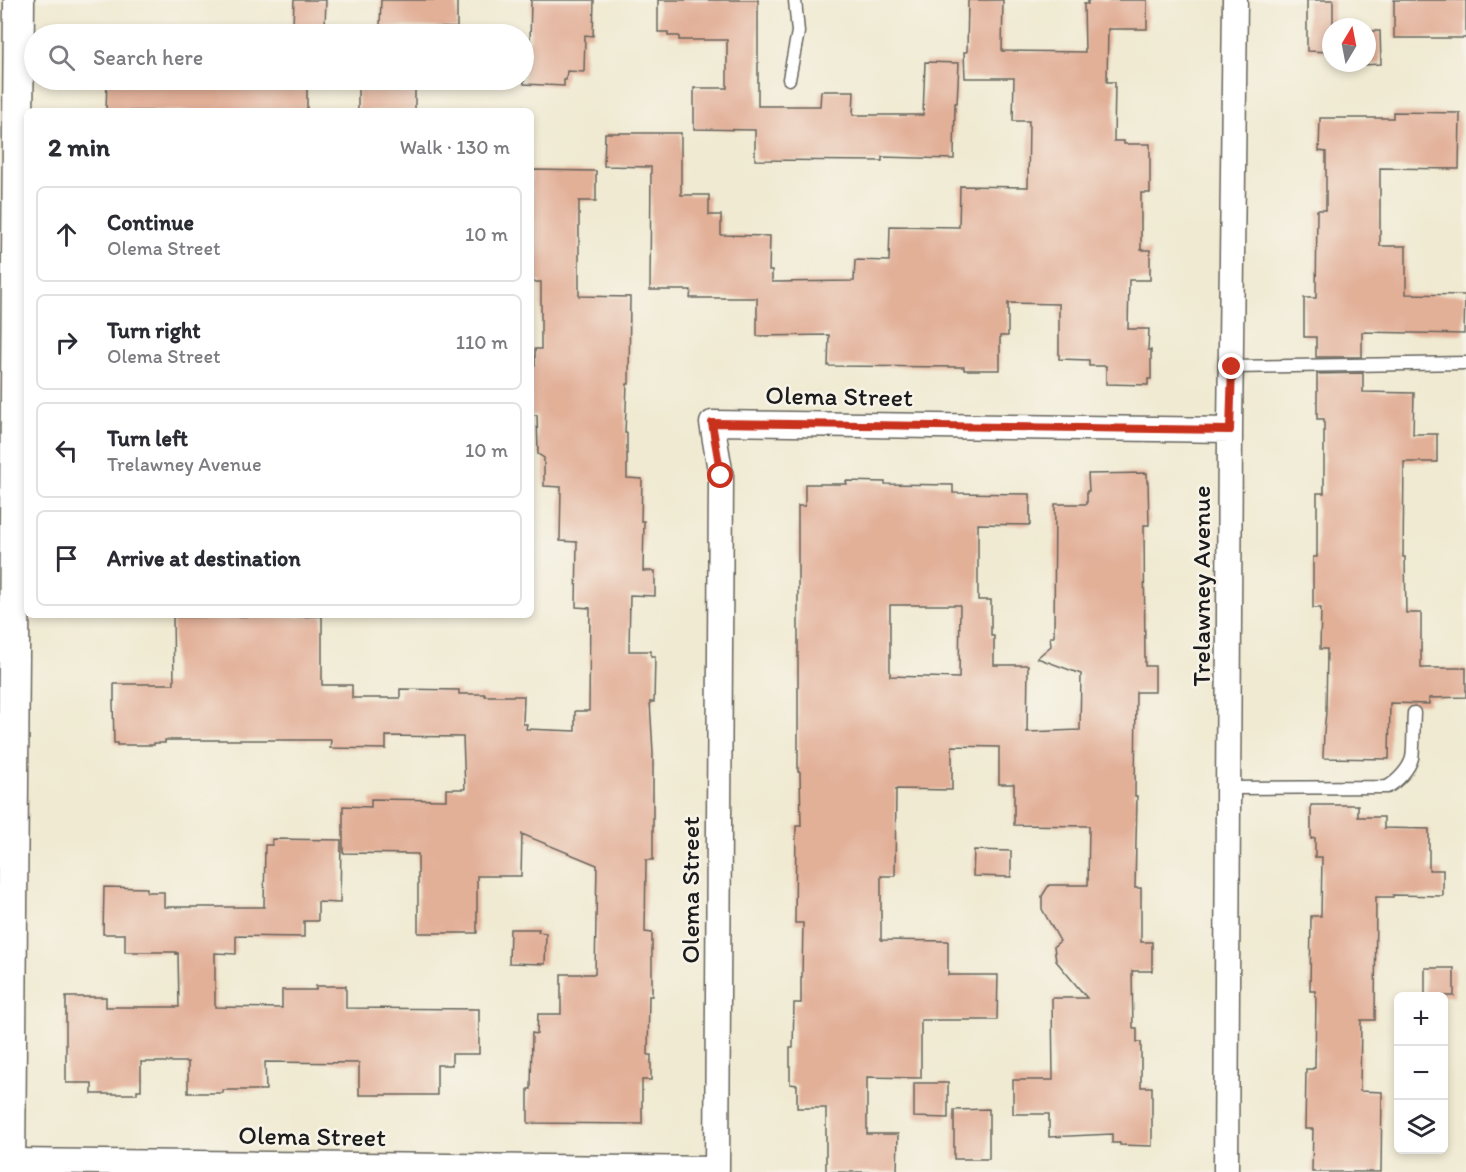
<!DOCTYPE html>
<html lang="en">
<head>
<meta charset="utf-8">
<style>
  body { margin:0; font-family:Itim,sans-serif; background:#f7f7f7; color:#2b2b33 }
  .controls { position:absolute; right:18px; bottom:18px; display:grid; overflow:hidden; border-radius:9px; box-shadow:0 3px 9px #0003 }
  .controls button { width:54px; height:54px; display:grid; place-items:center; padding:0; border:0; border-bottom:2px solid #e1e1e2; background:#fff; color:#2b2b33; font:30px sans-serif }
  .compass { position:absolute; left:1322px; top:18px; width:54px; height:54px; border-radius:50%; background:#fff; box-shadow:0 3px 9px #0003; rotate:10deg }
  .stop { position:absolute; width:18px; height:18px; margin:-14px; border:4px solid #c8321e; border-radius:50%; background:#fff }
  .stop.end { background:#c8321e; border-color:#fff; box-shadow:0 2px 6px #0008 }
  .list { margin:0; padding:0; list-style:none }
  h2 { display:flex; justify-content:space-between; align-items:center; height:78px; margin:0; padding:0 24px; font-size:26px }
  h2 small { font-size:20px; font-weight:400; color:#7c7c81 }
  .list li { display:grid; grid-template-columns:39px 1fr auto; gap:18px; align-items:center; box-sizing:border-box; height:96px; margin:0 12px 12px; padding:0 12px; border:2px solid #e1e1e2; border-radius:9px }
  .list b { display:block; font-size:22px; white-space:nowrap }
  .list p { margin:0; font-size:20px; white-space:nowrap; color:#7c7c81 }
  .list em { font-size:20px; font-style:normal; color:#7c7c81 }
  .icon { flex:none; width:33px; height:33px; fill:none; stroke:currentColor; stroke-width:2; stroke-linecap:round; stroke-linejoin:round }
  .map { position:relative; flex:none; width:1466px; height:1172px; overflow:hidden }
  .search { position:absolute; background:#fff; box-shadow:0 3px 9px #0003; left:24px; top:24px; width:510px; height:66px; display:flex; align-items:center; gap:15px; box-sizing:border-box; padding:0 21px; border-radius:33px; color:#7c7c81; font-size:22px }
  .panel { position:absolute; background:#fff; box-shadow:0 3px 9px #0003; left:24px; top:108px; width:510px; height:510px; border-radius:9px }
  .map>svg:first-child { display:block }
</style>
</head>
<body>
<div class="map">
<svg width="1466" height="1172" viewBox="0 0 1466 1172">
  <rect width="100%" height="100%" fill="#f7f3e8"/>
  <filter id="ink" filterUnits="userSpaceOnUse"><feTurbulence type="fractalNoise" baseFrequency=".0167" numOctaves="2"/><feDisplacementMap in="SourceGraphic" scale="12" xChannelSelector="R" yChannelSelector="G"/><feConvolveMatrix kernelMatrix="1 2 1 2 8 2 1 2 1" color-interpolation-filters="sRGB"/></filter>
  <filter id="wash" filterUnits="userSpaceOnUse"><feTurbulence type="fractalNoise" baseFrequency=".008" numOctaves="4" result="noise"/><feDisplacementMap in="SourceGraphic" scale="24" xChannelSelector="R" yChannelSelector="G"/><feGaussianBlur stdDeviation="1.35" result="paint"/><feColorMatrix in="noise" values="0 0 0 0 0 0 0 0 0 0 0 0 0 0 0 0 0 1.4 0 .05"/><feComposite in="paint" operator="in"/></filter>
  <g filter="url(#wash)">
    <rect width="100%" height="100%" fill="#f0ead2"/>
    <g id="blocks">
      <path fill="#e2af97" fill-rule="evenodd" d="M294 0H326L325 26 293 25Z
        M381 0H457V28L380 26Z
        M531 0H594L593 36 585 35 584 72 567 71 566 80H564V86L524 84V42H530Z
        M658 0H758V106H820L821 91H854L853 115H923L925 62 959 63 957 103H955L954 159 882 157V161L755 160V130L694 129V88H727V40H679V36H668V32H658Z
        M968 0H1003L1002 51 1085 52 1084 4H1088V0H1147V29H1108L1107 82H1115L1114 141H1124V144H1150V193H1141V250H1150V280H1129L1128 329H1149L1148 350H1151V379H1148V385L1106 384V366H1089V360L1059 359V304L1008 303V336H1000V370H964V367L828 366 829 335 757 336V298H690L691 290H650L651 167 604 166 605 133H681V195H709V215H721V235L770 236 769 271H772V282L854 281 855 260 889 261 890 226 959 227 960 186 1028 187 1029 121H1013L1014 78H965L964 52H967Z
        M1307 0H1333V25H1336V27H1331V52L1307 51Z
        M1394 0H1466V38H1394Z
        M1367 31H1380L1381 64 1344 66V63H1367Z
        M107 80H165V84H264L265 80H307V111H106Z
        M358 80H415V111H358Z
        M1393 112 1460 113 1459 169 1380 168V246H1406V294L1465 295 1464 334 1362 332V357H1316V337H1304V298H1316L1317 210H1326V152L1319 151 1320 118H1393Z
        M531 170 596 171V201H579V296L630 297 629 384H627L625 433H627V478L642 479 641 521H644L643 571H655V596L630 595 629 651H651V656H655L654 702H650L653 752V860H646L645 932 652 933V996H649L648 1055H651V1080H642V1124L528 1123V1089H531L532 1033 537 1034 538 1014H561V974H595L597 865 522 834 521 876H477V933H418V854L343 853V806L371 807V799L446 800V789H465L463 737 386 736V749L330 748 331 740H165V743H154V745H117V743H114L113 701H114V684H174L173 617 295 616V617L322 616V685H352V698H400V689L459 690V694H485V696H524L523 724H527L526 729 575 731V711H589L590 608 576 607 577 542 560 541 561 487 544 486V458L538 454 537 415H531V365H535V349H541V282H532Z
        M1363 373V392L1414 393 1413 434H1437V462H1404L1403 557H1405L1406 613H1421V668H1466V697L1429 698V704L1390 703 1389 759 1323 758 1324 732 1326 712 1327 649H1320L1321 608H1313V557H1317V493H1324V419H1317V374Z
        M1147 473V482H1148L1149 525H1144L1145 666H1155V692H1136L1135 796H1137L1135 888H1141V942H1152V971H1132L1133 1028H1137V1042H1141V1087H1152V1146L1120 1145V1143H1112V1134L1049 1137V1114H1013V1080H1053L1052 998H1087L1056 961 1054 946 1060 941 1042 909V896L1049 885H1088L1089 826 1014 825V784H999V747L952 746V790L896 789 895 876H881V940L948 941V975H998L997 1020H921V1078L867 1077V1134H898L897 1172H826V1108H797V1085L790 1084V1048H793L794 1003H801V977H802L803 923H795L796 826H801L800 772H798V506H805V484H847L846 481 885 482V484L953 485V493L1030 494V525L978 524V600H991V636H994V665H1028L1027 732 1080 730 1081 674 1037 658 1051 646 1050 637H1054L1055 504H1087V491H1089L1088 474ZM890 605H960L959 678 890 676Z
        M1311 805H1358V817H1384V828L1429 829V870H1443V896L1393 895V897H1376L1375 1020H1361L1360 1091 1382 1092 1381 1172H1312L1313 1129H1305L1306 1069H1313V1068H1315L1316 996H1315V991H1310L1311 916H1321L1322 857H1315V838L1311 839Z
        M272 839 341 840 340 903 318 902V921H304V937L236 936V954L215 953V1007L282 1008V990H316V986H346V1008L479 1009V1054H452V1065H437V1095H359V1063L265 1062 266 1090H223V1093H188V1062H141V1090H137V1094H92V1083H66V997H106V1007H179L178 953 176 954V952H125V934H103L104 887 147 888V892H164V907H264L265 845H272Z
        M974 850 1011 851V877L973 876Z
        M510 929H539L538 932 546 933 545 964 509 963Z
        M1425 968H1454V996H1425Z
        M914 1083H948V1118L914 1117Z
        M989 1109V1159H954V1110Z"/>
    </g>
  </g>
  <g filter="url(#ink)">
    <use href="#blocks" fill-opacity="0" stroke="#66645c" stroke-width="1.5"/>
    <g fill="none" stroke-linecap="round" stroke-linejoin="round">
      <defs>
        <path id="service" d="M789 79 798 32 795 0
          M1231 367 1466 363
          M1228 788 1387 787C1397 782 1409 769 1412 758 1414 746 1413 726 1414 713"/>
        <path id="minor" d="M10 1161 717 1169 721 476 712 423 1230 430
          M1226 1172 1230 430 1235 0"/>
        <path id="tertiary" d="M10 1172 19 0"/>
      </defs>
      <use href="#service" stroke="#66645c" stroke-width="15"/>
      <use href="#minor" stroke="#66645c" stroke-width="27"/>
      <use href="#tertiary" stroke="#66645c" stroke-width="33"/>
      <use href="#service" stroke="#fff" stroke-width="12"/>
      <use href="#minor" stroke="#fff" stroke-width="24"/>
      <use href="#tertiary" stroke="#fff" stroke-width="30"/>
    </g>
  </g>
  <g fill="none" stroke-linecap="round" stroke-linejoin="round" filter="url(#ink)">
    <path stroke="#c8321e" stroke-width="8" d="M721 476 712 423 1230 430 1232 367"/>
  </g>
  <g text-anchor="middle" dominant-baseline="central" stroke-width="5" stroke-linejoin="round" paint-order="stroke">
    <g font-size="26" fill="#1c1c1c" stroke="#f7f3e8">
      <text transform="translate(839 396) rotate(1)">Olema Street</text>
      <text transform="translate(1201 586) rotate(-90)">Trelawney Avenue</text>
      <text transform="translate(690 890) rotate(-90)">Olema Street</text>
      <text transform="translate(312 1136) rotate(1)">Olema Street</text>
    </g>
  </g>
</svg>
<div class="controls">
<button>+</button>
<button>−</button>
<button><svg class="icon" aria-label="layers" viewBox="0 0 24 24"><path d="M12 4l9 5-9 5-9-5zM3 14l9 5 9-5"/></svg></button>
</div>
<svg class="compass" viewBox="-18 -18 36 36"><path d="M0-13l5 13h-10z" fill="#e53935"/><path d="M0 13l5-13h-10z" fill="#7c7c81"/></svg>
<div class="stop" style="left:721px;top:476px"></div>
<div class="stop end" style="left:1232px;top:367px"></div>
<div class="search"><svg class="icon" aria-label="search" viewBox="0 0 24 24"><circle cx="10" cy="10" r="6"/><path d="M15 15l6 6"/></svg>Search here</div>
<section class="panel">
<h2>2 min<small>Walk · 130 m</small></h2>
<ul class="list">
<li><svg class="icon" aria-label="ahead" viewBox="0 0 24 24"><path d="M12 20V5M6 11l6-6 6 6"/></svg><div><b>Continue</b><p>Olema Street</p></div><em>10 m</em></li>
<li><svg class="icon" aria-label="right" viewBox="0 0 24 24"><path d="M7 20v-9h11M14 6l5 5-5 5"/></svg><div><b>Turn right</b><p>Olema Street</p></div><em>110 m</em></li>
<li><svg class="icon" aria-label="left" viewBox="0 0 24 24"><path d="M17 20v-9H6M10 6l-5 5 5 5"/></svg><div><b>Turn left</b><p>Trelawney Avenue</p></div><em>10 m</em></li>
<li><svg class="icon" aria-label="arrive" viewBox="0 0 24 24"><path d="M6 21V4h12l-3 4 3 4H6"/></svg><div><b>Arrive at destination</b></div></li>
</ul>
</section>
</div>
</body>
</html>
